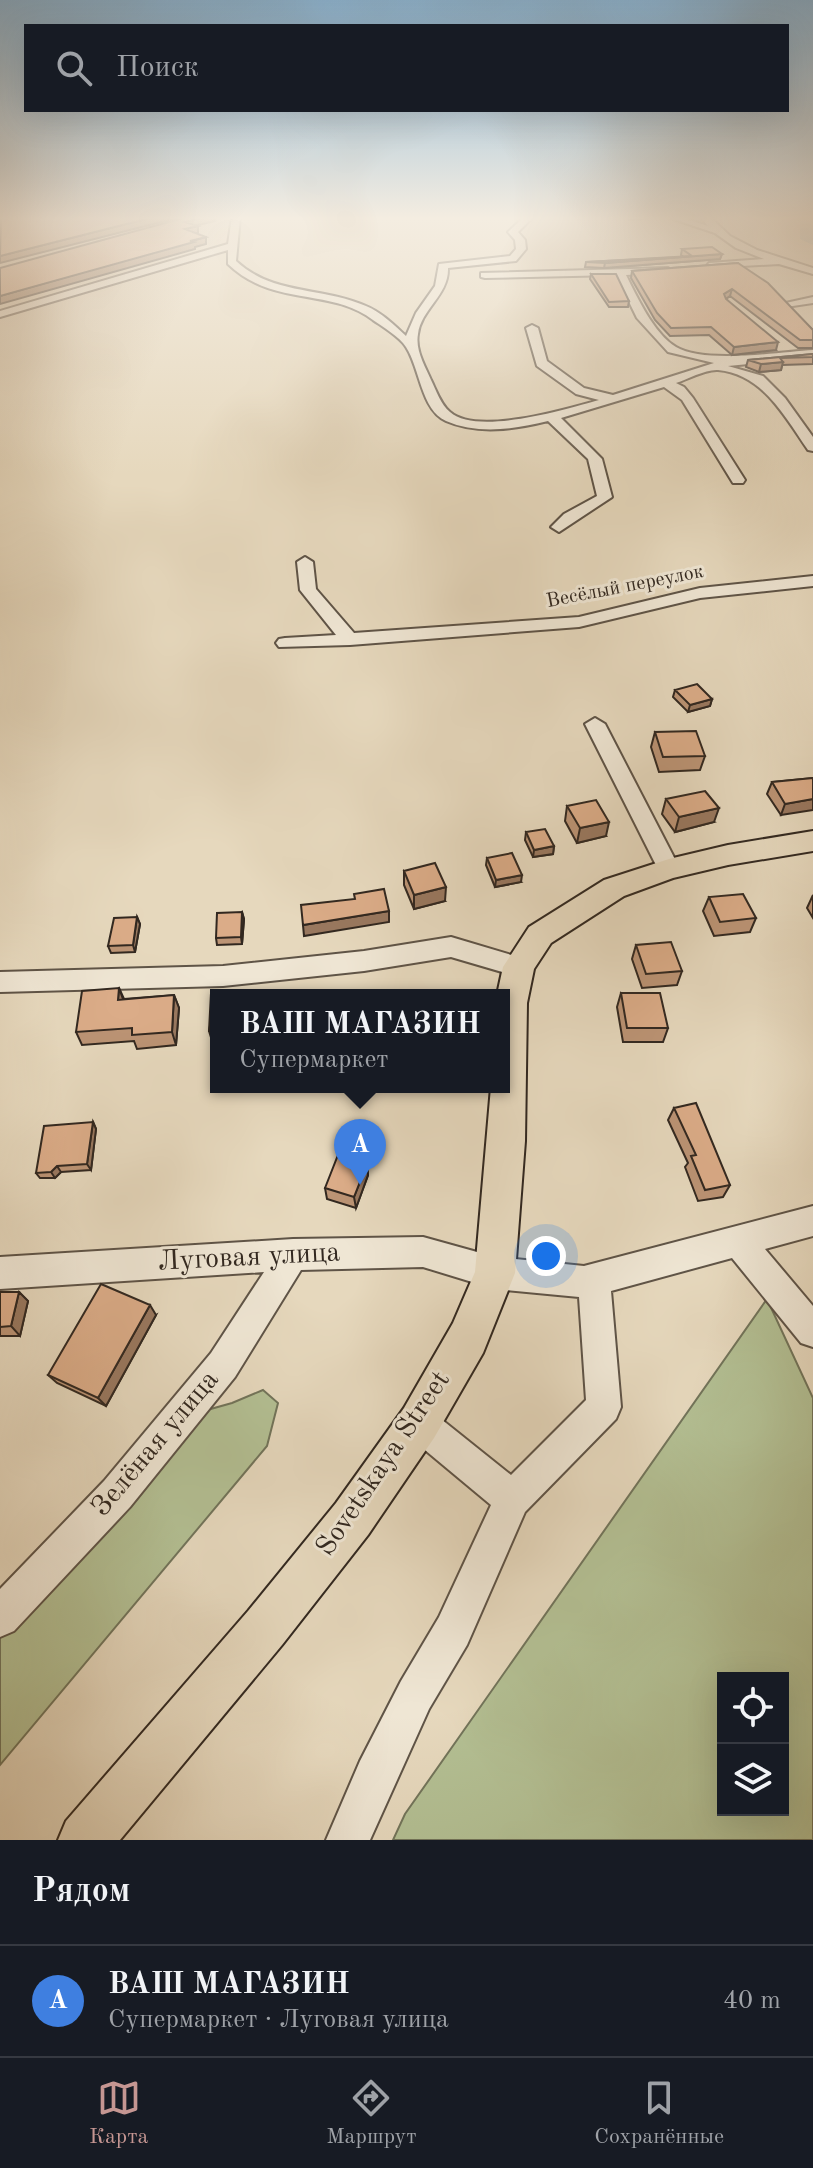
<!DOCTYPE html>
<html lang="ru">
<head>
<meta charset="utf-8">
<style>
  body { margin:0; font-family:"Old Standard TT",serif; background:#20242c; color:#f1f3f6 }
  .controls { position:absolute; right:24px; bottom:24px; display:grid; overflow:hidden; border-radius:0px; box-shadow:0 8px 32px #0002 }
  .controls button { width:72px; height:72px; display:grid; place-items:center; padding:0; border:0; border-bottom:2px solid #363941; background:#171b24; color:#f1f3f6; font:40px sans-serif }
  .you { position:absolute; left:546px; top:1256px; width:28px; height:28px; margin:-20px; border:6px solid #fff; border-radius:50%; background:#1a73e8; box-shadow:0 0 0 12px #1a73e833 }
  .badge { display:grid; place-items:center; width:52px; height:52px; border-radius:50%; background:#c59692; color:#fff; font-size:26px; font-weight:700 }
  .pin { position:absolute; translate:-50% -66px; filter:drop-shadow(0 2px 4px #0008) }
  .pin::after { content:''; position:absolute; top:42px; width:28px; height:24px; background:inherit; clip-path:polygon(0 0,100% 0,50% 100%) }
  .popup { position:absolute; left:210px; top:989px; width:300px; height:104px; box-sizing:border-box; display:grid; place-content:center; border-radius:0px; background:#171b24; filter:drop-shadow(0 2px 6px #0005); font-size:26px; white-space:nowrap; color:#9ea1a6 }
  .popup b { font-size:30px; color:#f1f3f6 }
  .popup::after { content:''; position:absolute; left:50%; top:100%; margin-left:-16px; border:16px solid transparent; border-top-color:#171b24 }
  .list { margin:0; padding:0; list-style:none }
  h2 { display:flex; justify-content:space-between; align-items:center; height:104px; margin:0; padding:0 32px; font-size:34px }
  h2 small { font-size:26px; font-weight:400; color:#9ea1a6 }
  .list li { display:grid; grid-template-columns:52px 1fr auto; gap:24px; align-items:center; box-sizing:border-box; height:112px; padding:0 32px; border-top:2px solid #363941 }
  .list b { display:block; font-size:30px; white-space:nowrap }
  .list p { margin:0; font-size:26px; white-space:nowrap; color:#9ea1a6 }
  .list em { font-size:26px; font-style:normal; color:#9ea1a6 }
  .icon { flex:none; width:44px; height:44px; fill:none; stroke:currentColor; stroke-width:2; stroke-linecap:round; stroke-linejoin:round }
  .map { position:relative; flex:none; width:813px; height:1840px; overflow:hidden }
  .search { position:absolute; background:#171b24; box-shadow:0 8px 32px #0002; left:24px; right:24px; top:24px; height:88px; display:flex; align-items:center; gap:20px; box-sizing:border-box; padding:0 28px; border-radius:0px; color:#9ea1a6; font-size:30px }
  .sheet { height:216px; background:#171b24 }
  nav { display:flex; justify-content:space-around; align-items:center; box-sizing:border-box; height:112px; border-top:2px solid #363941; background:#171b24; font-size:22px; color:#9ea1a6 }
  nav a { display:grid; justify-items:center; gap:4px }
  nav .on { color:#c59692 }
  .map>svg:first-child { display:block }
</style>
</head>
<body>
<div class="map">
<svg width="813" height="1840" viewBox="0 0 813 1840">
  <rect width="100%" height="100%" fill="#e6d8bd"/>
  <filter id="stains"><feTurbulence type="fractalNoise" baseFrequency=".0025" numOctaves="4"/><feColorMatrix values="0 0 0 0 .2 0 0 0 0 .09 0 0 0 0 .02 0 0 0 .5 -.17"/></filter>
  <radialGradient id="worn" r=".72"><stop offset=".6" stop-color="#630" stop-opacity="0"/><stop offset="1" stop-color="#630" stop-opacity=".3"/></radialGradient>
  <path fill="#b3bf93" stroke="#72745a" stroke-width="2" fill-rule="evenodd" d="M767 1299 813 1398V1840H393L405 1814ZM723 1678H783V1810H723Z
    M263 1390 278 1403 267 1446 0 1765V1635L200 1412 232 1403Z"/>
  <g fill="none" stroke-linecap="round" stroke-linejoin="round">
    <path fill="#9ab7bb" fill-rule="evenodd" d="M800 217H813V245L800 239Z"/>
    <defs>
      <path id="minor" d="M232 217H240L236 261C274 296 321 286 366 306 381 312 394 325 406 336L416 313 435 286 439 264 510 256 516 249 515 240 508 232 524 217H533L518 232 525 240 526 249 516 261 448 268C449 295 421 309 418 334 415 350 425 366 431 380 436 390 441 405 450 412 477 436 567 409 599 400L576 394 537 366 526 328 532 325 538 328 547 361 584 388 613 395 714 363 668 352 637 318 616 275 485 278 481 277V273L668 268V272L664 273 626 275C637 297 654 334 676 347 704 364 779 352 813 350V358L728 366 763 376 785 398 813 437V451L808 450C785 417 763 374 718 370 706 369 688 379 676 383L684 387 693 398 745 480 743 483H733L682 400 664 387 561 418 602 459 612 497 559 532 551 527 564 514 597 496 588 459 548 421C516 429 478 435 446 421 421 410 420 368 406 347 400 337 383 327 373 320 330 287 274 308 228 264V250L0 317V311L228 244Z
        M667 217H680L708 226 701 217H710L730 236 757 250 813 268V274L779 264 705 268 709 263 764 259 736 248 715 233Z
        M813 297V303L786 307 781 304Z
        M305 557 313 562 316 589 354 633 579 617 700 588 813 576V586L700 598 579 627 350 645 279 647 276 643 279 639 285 638 336 635 300 590 297 562Z
        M595 718 605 724 680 869 677 875 669 877 661 875 658 869 585 724Z
        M451 937 528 960 532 967 528 974 519 977 451 957 364 971 223 986 0 992V972L223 966 364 951Z
        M813 1206V1236L765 1249 813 1306V1347L801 1343 732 1258 611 1291 621 1407 616 1419 525 1512 467 1645 429 1709 370 1840H326L360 1761 401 1681 439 1617 491 1505 407 1435 402 1423 407 1411 419 1406 431 1411 511 1475 586 1400 579 1297 495 1289 423 1267 301 1270 235 1377 130 1507 14 1631 0 1637V1589L104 1481 211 1353 264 1272 0 1289V1257L293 1239 423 1237 495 1257 584 1266Z"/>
      <path id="major" d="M813 831V851L728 865 673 878 624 896 551 943 534 969 527 1003 525 1141 515 1273 483 1353 434 1438 368 1535 282 1645 120 1840H58L66 1821 248 1611 336 1503 404 1408 453 1323 475 1272 491 1087H504V995H497L503 967 529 927 604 880 669 859 728 845Z"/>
    </defs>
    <use href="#minor" stroke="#5f5447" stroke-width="4"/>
    <use href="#major" stroke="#322820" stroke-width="4"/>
    <use href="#minor" fill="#efe6d4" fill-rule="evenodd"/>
    <use href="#major" fill="#e6d8bd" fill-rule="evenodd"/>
  </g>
  <path fill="#bc9475" stroke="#322820" stroke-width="2" d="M682 249 722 254 720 259 604 268 585 267 586 262 684 257 681 255Z
    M738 263 813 330V348H798L730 296 726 299 776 350 732 355 709 335 670 336 655 320 631 278 632 271Z
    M591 274 629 301 628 307H609L590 279Z
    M813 354V364L782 365 781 370 759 372 746 367 748 360Z
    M675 690 712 699 710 706 688 712 673 697Z
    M655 732 705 756 700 770 659 772 651 747Z
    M813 778 781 815 767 794 772 782Z
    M666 799 714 822 675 832 662 814Z
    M567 806 606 836 577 843 565 821Z
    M526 832 554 846 553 854 533 857 525 840Z
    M487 858 521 882 495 887 486 865Z
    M404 871 445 901 414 909 404 885Z
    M813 895V918L807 908Z
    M709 897 756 918 750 932 714 936 703 911Z
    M242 912 244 919 242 944 217 945 216 938Z
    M137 917 140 924 135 952 111 953 108 946Z
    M636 945 682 971 677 985 642 988 632 959Z
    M119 988 124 999 174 995 179 1008 176 1045 137 1049 134 1041 82 1045 76 1032Z
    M621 993 668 1028 663 1042H623L617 1007Z
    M216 995V1044H213L209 1031Z
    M674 1108 730 1185 723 1197 698 1201 685 1167 688 1163 668 1120Z
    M93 1122 96 1129 91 1170 61 1172 55 1178H40L36 1173Z
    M367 1164 368 1175 356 1208 327 1199 325 1188Z
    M0 1292H19L28 1301 20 1336H0Z
    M156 1315 106 1406 57 1383 48 1375Z"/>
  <path fill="#99785f" stroke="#322820" stroke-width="2" d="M154 217H181L0 263V256Z
    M204 217H214L215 221 186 228 185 222Z
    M629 217H664L629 220Z
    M198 226V233L186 236 185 229Z
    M206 237V244L195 247V249L0 304V296Z
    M722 254 720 259 604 268 605 263Z
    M732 289 730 296 722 301 724 294Z
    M778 342 776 350 732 355 734 347Z
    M783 362 781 370 759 372 761 364Z
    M712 699 710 706 688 712 690 705Z
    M813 799V810L781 815 785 804Z
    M719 808 714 822 675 832 679 817Z
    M609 822 606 836 577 843 580 828Z
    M554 846 553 854 533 857 534 850Z
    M522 875 521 882 495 887 496 880Z
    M446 887 445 901 414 909V895Z
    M389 911V922L304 936 303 925Z
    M242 912 244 919 242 944 241 937Z
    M137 917 140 924 135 952 133 945Z
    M119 988 124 1002 118 1000Z
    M174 995 179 1008 176 1045 172 1032Z
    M93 1122 96 1129 91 1170 87 1164Z
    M367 1164 368 1175 356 1208 354 1197Z
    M57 1166 61 1172 55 1178 51 1172Z
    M19 1292 28 1301 20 1336 11 1326Z
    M150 1305 156 1315 106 1406 98 1398Z"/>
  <path fill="#dbac88" stroke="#322820" stroke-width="2" d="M1 217H154L0 256Z
    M187 217H204L185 222 198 226 185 229 206 237 190 241 194 242 0 296V268Z
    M712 247 722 254 605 263 586 262 692 256 682 249Z
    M738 263 768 283 813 330V340H800L732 289 724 294 726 299 778 342 734 347 711 327 671 328 657 313 632 271Z
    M591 274H616L629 301 609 302Z
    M813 354V357L780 358 783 362 761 364 748 360Z
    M697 684 712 699 690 705 675 690Z
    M696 731 705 756 663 757 655 732Z
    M813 778V799L785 804 772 782Z
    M705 791 719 808 679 817 666 799Z
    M596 800 609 822 580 828 567 806Z
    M545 829 554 846 534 850 526 832Z
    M512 853 522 875 496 880 487 858Z
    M435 863 446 887 414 895 404 871Z
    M384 889 389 911 303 925 301 905 355 899 354 894Z
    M743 894 756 918 720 922 709 897Z
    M242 912 241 937 216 938 217 913Z
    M137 917 133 945 108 946 114 918Z
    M671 942 682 971 646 974 636 945Z
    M119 988 118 1000 174 995 172 1032 132 1035V1028L76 1032 82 991Z
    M241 991 240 995H216V1031H209L211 993Z
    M621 993H660L668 1028H627Z
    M696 1103 730 1185 705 1190 691 1156 696 1155 674 1108Z
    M93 1122 87 1164 57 1166 51 1172 36 1173 44 1126Z
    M338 1155 367 1164 354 1197 325 1188Z
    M101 1284 150 1305 98 1398 48 1375Z
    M0 1292H19L11 1326 0 1327Z"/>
  <linearGradient id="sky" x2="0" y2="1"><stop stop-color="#89b5d6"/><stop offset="0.46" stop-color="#f4ede1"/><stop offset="1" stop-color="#f4ede1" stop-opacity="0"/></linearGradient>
  <rect width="813" height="475" fill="url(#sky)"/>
  <g text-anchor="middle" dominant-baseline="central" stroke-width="6" stroke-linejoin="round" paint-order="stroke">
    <g font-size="20" fill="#322820" stroke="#efe6d4">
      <text transform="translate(625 587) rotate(-11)">Весёлый переулок</text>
    </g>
    <g font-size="28" fill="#322820" stroke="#efe6d4">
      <text transform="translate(249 1258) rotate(-3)">Луговая улица</text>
      <text transform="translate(156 1444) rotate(-50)">Зелёная улица</text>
      <text transform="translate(384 1464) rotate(-56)">Sovetskaya Street</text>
    </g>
  </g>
  <rect width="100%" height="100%" filter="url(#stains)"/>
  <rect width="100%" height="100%" fill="url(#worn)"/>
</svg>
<div class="controls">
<button><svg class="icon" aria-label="locate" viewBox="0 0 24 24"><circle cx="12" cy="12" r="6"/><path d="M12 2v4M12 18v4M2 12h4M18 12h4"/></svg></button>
<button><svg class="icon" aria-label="layers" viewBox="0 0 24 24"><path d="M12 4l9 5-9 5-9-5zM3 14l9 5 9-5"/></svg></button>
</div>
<div class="you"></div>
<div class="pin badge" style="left:360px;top:1185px;background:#3f7fe0">A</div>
<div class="popup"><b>ВАШ МАГАЗИН</b>Супермаркет</div>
<div class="search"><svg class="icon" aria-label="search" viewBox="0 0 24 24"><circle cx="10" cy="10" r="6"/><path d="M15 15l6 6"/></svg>Поиск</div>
</div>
<section class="sheet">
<h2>Рядом<small></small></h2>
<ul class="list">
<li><span class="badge" style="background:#3f7fe0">A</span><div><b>ВАШ МАГАЗИН</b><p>Супермаркет · Луговая улица</p></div><em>40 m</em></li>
</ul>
</section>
<nav>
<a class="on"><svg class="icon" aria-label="map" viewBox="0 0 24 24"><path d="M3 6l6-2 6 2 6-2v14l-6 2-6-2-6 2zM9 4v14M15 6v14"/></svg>Карта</a>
<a><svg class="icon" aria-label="directions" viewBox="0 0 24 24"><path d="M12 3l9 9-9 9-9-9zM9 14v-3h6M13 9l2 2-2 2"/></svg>Маршрут</a>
<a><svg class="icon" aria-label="saved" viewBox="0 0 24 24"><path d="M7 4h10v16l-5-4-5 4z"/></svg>Сохранённые</a>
</nav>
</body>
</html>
